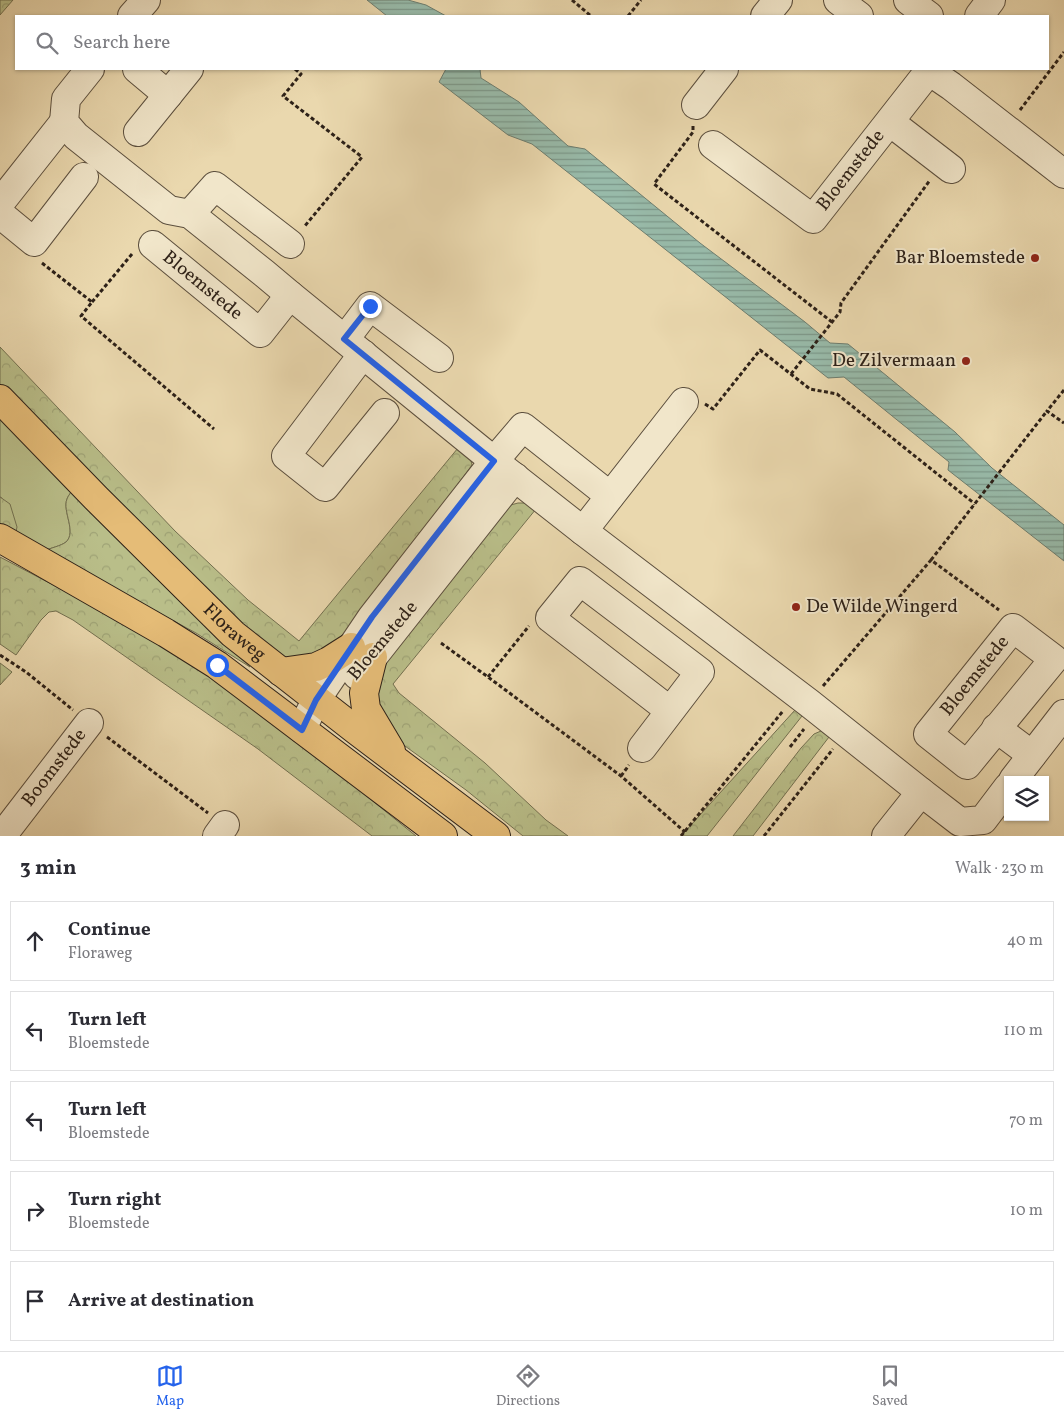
<!DOCTYPE html>
<html lang="en">
<head>
<meta charset="utf-8">
<style>
  body { margin:0; font-family:Vollkorn,serif; background:#f7f7f7; color:#2b2b33 }
  .controls { position:absolute; right:15px; bottom:15px; display:grid; overflow:hidden; border-radius:0px; box-shadow:0 1px 4px #0004 }
  .controls button { width:45px; height:45px; display:grid; place-items:center; padding:0; border:0; border-bottom:1px solid #e1e1e2; background:#fff; color:#2b2b33; font:25px sans-serif }
  .stop { position:absolute; width:15px; height:15px; margin:-11px; border:4px solid #2563eb; border-radius:50%; background:#fff }
  .stop.end { background:#2563eb; border-color:#fff; box-shadow:0 1px 5px #0008 }
  .list { margin:0; padding:0; list-style:none }
  h2 { display:flex; justify-content:space-between; align-items:center; height:65px; margin:0; padding:0 20px; font-size:21px }
  h2 small { font-size:16px; font-weight:400; color:#7c7c81 }
  .list li { display:grid; grid-template-columns:32px 1fr auto; gap:15px; align-items:center; box-sizing:border-box; height:80px; margin:0 10px 10px; padding:0 10px; border:1px solid #e1e1e2; border-radius:0px }
  .list b { display:block; font-size:19px; white-space:nowrap }
  .list p { margin:0; font-size:16px; white-space:nowrap; color:#7c7c81 }
  .list em { font-size:16px; font-style:normal; color:#7c7c81 }
  .icon { flex:none; width:28px; height:28px; fill:none; stroke:currentColor; stroke-width:2; stroke-linecap:round; stroke-linejoin:round }
  .map { position:relative; flex:none; width:1064px; height:836px; overflow:hidden }
  .search { position:absolute; background:#fff; box-shadow:0 1px 4px #0004; left:15px; right:15px; top:15px; height:55px; display:flex; align-items:center; gap:12px; box-sizing:border-box; padding:0 18px; border-radius:0px; color:#7c7c81; font-size:19px }
  .sheet { height:515px; background:#fff }
  nav { display:flex; justify-content:space-around; align-items:center; box-sizing:border-box; height:70px; border-top:1px solid #e1e1e2; background:#fff; font-size:14px; color:#7c7c81 }
  nav a { display:grid; justify-items:center; gap:2px }
  nav .on { color:#2563eb }
  .map>svg:first-child { display:block }
</style>
</head>
<body>
<div class="map">
<svg width="1064" height="836" viewBox="0 0 1064 836">
  <defs>
    <pattern id="forest-crowns" width="20" height="18" patternUnits="userSpaceOnUse" patternTransform="scale(1.25)"><rect width="20" height="18" fill="#b9be89"/><path d="M2 6a3 3 0 1 1 6 0M12 15a3 3 0 1 1 6 0" fill="none" stroke="#9fa376"/></pattern>
    <pattern id="water-rules" width="6" height="5" patternUnits="userSpaceOnUse" patternTransform="scale(1.25)"><rect width="6" height="5" fill="#98baa9"/><path d="M0 2.5h6" fill="none" stroke="#7c9789"/></pattern>
  </defs>
  <rect width="100%" height="100%" fill="#ead8ae"/>
  <filter id="stains"><feTurbulence type="fractalNoise" baseFrequency=".004" numOctaves="4"/><feColorMatrix values="0 0 0 0 .2 0 0 0 0 .09 0 0 0 0 .02 0 0 0 .5 -.17"/></filter>
  <radialGradient id="worn" r=".72"><stop offset=".6" stop-color="#630" stop-opacity="0"/><stop offset="1" stop-color="#630" stop-opacity=".3"/></radialGradient>
  <path fill="#b9be89" stroke="#737050" d="M0 419 27 445 71 492C70 494 68 496 67 499 62 511 77 532 66 542 61 546 50 548 44 551L15 536 2 498 0 497Z"/>
  <path fill="url(#forest-crowns)" stroke="#737050" d="M0 0H13L0 15Z
    M0 347 175 531 248 600 299 641 458 448 470 457 472 465 342 642 334 650 292 660 277 654 234 620 110 498 0 385Z
    M71 492 166 588 250 667 196 633 44 551C50 548 61 546 66 542 77 532 62 511 67 499 68 496 70 494 71 492Z
    M0 497 10 504 17 527 15 536 0 529Z
    M518 503H527L536 509 393 684 399 693 485 763 546 820 568 836H523L466 790 398 741 374 712 373 679 507 506Z
    M0 557 133 627 176 652 250 706 343 777 416 836H372L258 749 73 620 56 611 49 612 41 620 16 655 0 644Z
    M0 663 12 672 0 685Z
    M795 710 802 716 707 836H681Z
    M821 731 829 737 753 836H733L801 748 814 734Z"/>
  <path fill="url(#water-rules)" stroke="#6d7d6f" d="M367 0H408L426 5 446 16H387Z
    M446 69H480L481 78 519 102 568 146 585 149 700 243 805 322 830 343 848 344 955 432 992 468 1064 525V561L948 470 949 462 844 377 828 378 532 144 508 135 439 82Z"/>
  <g fill="none" stroke-linecap="round" stroke-linejoin="round">
    <defs>
      <g id="minor">
        <path d="M838 0 859 16"/>
        <path d="M908 0 929 16"/>
        <path d="M132 16 146 0"/>
        <path d="M765 16 778 0"/>
        <path d="M979 16 991 0"/>
        <path d="M90 69 66 99 64 122 76 136 169 210 190 214 265 274 290 295 494 461 583 531 809 703 921 792 960 822 983 820 1008 787"/>
        <path d="M137 69 168 95"/>
        <path d="M926 69 951 86 1064 174"/>
        <path d="M696 105 724 69"/>
        <path d="M890 122 951 169"/>
        <path d="M138 132 189 69"/>
        <path id="s1" d="M713 145 813 219 929 71"/>
        <path d="M0 203 64 122"/>
        <path d="M0 214 34 242 84 177"/>
        <path d="M190 214 215 186 290 244"/>
        <path id="s2" d="M153 245 260 333 290 295"/>
        <path d="M345 339 370 306 439 358"/>
        <path d="M363 354 286 456 325 487 385 413"/>
        <path d="M583 531 684 402"/>
        <path d="M1013 628 1054 659 967 765 928 734Z"/>
        <path d="M357 675 373 657 515 477"/>
        <path d="M996 728 1032 755"/>
        <path d="M302 729 316 700 372 617 494 461 523 427 610 496"/>
        <path d="M642 748 700 672 580 581 550 618 669 710"/>
        <path d="M1013 780 1064 714"/>
        <path id="s3" d="M2 836 89 723"/>
        <path d="M217 836 225 825"/>
        <path d="M886 836 921 792"/>
      </g>
      <g id="major">
        <path id="s4" d="M0 399 96 498 233 634 357 731 496 836"/>
        <path d="M0 538 166 633 217 665 443 836"/>
        <path d="M373 657 364 693 366 709 391 751"/>
        <path d="M281 672 316 667 329 661 351 647"/>
      </g>
    </defs>
    <use href="#minor" stroke="#5c4f3e" stroke-width="30"/>
    <use href="#major" stroke="#2d2118" stroke-width="30"/>
    <path stroke="#2d2118" stroke-width="3" stroke-dasharray="4 2.5" stroke-linecap="butt" d="M572 0 591 16
      M628 16 641 0
      M295 69 301 74 283 96 362 157 304 227
      M1020 110 1064 52
      M693 126V132L654 184 832 322
      M42 263 92 302 81 316 214 429
      M92 302 132 254
      M791 374 840 312 841 303 930 180
      M1064 390 1047 411 1064 423
      M705 404 713 409 760 350 810 389 837 394 975 504
      M931 560 1047 411
      M441 643 488 677 621 776 685 832
      M0 655 26 672 73 710
      M488 677 529 626
      M823 686 931 560 999 610
      M107 737 208 813
      M790 747 804 729
      M621 776 629 765
      M681 836 783 711
      M764 836 833 749"/>
    <use href="#minor" stroke="#f1e6ca" stroke-width="28"/>
    <use href="#major" stroke="#e5bc77" stroke-width="28"/>
  </g>
  <g fill="none" stroke-linecap="round" stroke-linejoin="round">
    <path stroke="#2563eb" stroke-width="6" d="M217 665 302 730 316 700 372 617 494 461 344 339 370 306"/>
  </g>
  <g fill="#8f2418" stroke="#f1e6ca" stroke-width="2">
    <circle cx="1035" cy="258" r="5"/>
    <circle cx="966" cy="361" r="5"/>
    <circle cx="796" cy="607" r="5"/>
  </g>
  <g text-anchor="middle" dominant-baseline="central" stroke-width="4" stroke-linejoin="round" paint-order="stroke">
    <g font-size="19" fill="#2d2118" stroke="#f1e6ca">
      <text stroke="none"><textPath href="#s1" startOffset="186">Bloemstede</textPath></text>
      <text stroke="none"><textPath href="#s2" startOffset="64">Bloemstede</textPath></text>
      <text stroke="none"><textPath href="#s4" startOffset="331">Floraweg</textPath></text>
      <text transform="translate(383 641) rotate(-50)">Bloemstede</text>
      <text transform="translate(975 676) rotate(-51)">Bloemstede</text>
      <text stroke="none"><textPath href="#s3" startOffset="86">Boomstede</textPath></text>
    </g>
    <g font-size="19" fill="#2d2118" stroke="#f1e6ca" text-anchor="end">
      <text x="1025" y="258">Bar Bloemstede</text>
      <text x="956" y="361">De Zilvermaan</text>
      <text x="806" y="607" text-anchor="start">De Wilde Wingerd</text>
    </g>
  </g>
  <rect width="100%" height="100%" filter="url(#stains)"/>
  <rect width="100%" height="100%" fill="url(#worn)"/>
</svg>
<div class="controls">
<button><svg class="icon" aria-label="layers" viewBox="0 0 24 24"><path d="M12 4l9 5-9 5-9-5zM3 14l9 5 9-5"/></svg></button>
</div>
<div class="stop" style="left:217px;top:665px"></div>
<div class="stop end" style="left:370px;top:306px"></div>
<div class="search"><svg class="icon" aria-label="search" viewBox="0 0 24 24"><circle cx="10" cy="10" r="6"/><path d="M15 15l6 6"/></svg>Search here</div>
</div>
<section class="sheet">
<h2>3 min<small>Walk · 230 m</small></h2>
<ul class="list">
<li><svg class="icon" aria-label="ahead" viewBox="0 0 24 24"><path d="M12 20V5M6 11l6-6 6 6"/></svg><div><b>Continue</b><p>Floraweg</p></div><em>40 m</em></li>
<li><svg class="icon" aria-label="left" viewBox="0 0 24 24"><path d="M17 20v-9H6M10 6l-5 5 5 5"/></svg><div><b>Turn left</b><p>Bloemstede</p></div><em>110 m</em></li>
<li><svg class="icon" aria-label="left" viewBox="0 0 24 24"><path d="M17 20v-9H6M10 6l-5 5 5 5"/></svg><div><b>Turn left</b><p>Bloemstede</p></div><em>70 m</em></li>
<li><svg class="icon" aria-label="right" viewBox="0 0 24 24"><path d="M7 20v-9h11M14 6l5 5-5 5"/></svg><div><b>Turn right</b><p>Bloemstede</p></div><em>10 m</em></li>
<li><svg class="icon" aria-label="arrive" viewBox="0 0 24 24"><path d="M6 21V4h12l-3 4 3 4H6"/></svg><div><b>Arrive at destination</b></div></li>
</ul>
</section>
<nav>
<a class="on"><svg class="icon" aria-label="map" viewBox="0 0 24 24"><path d="M3 6l6-2 6 2 6-2v14l-6 2-6-2-6 2zM9 4v14M15 6v14"/></svg>Map</a>
<a><svg class="icon" aria-label="directions" viewBox="0 0 24 24"><path d="M12 3l9 9-9 9-9-9zM9 14v-3h6M13 9l2 2-2 2"/></svg>Directions</a>
<a><svg class="icon" aria-label="saved" viewBox="0 0 24 24"><path d="M7 4h10v16l-5-4-5 4z"/></svg>Saved</a>
</nav>
</body>
</html>
